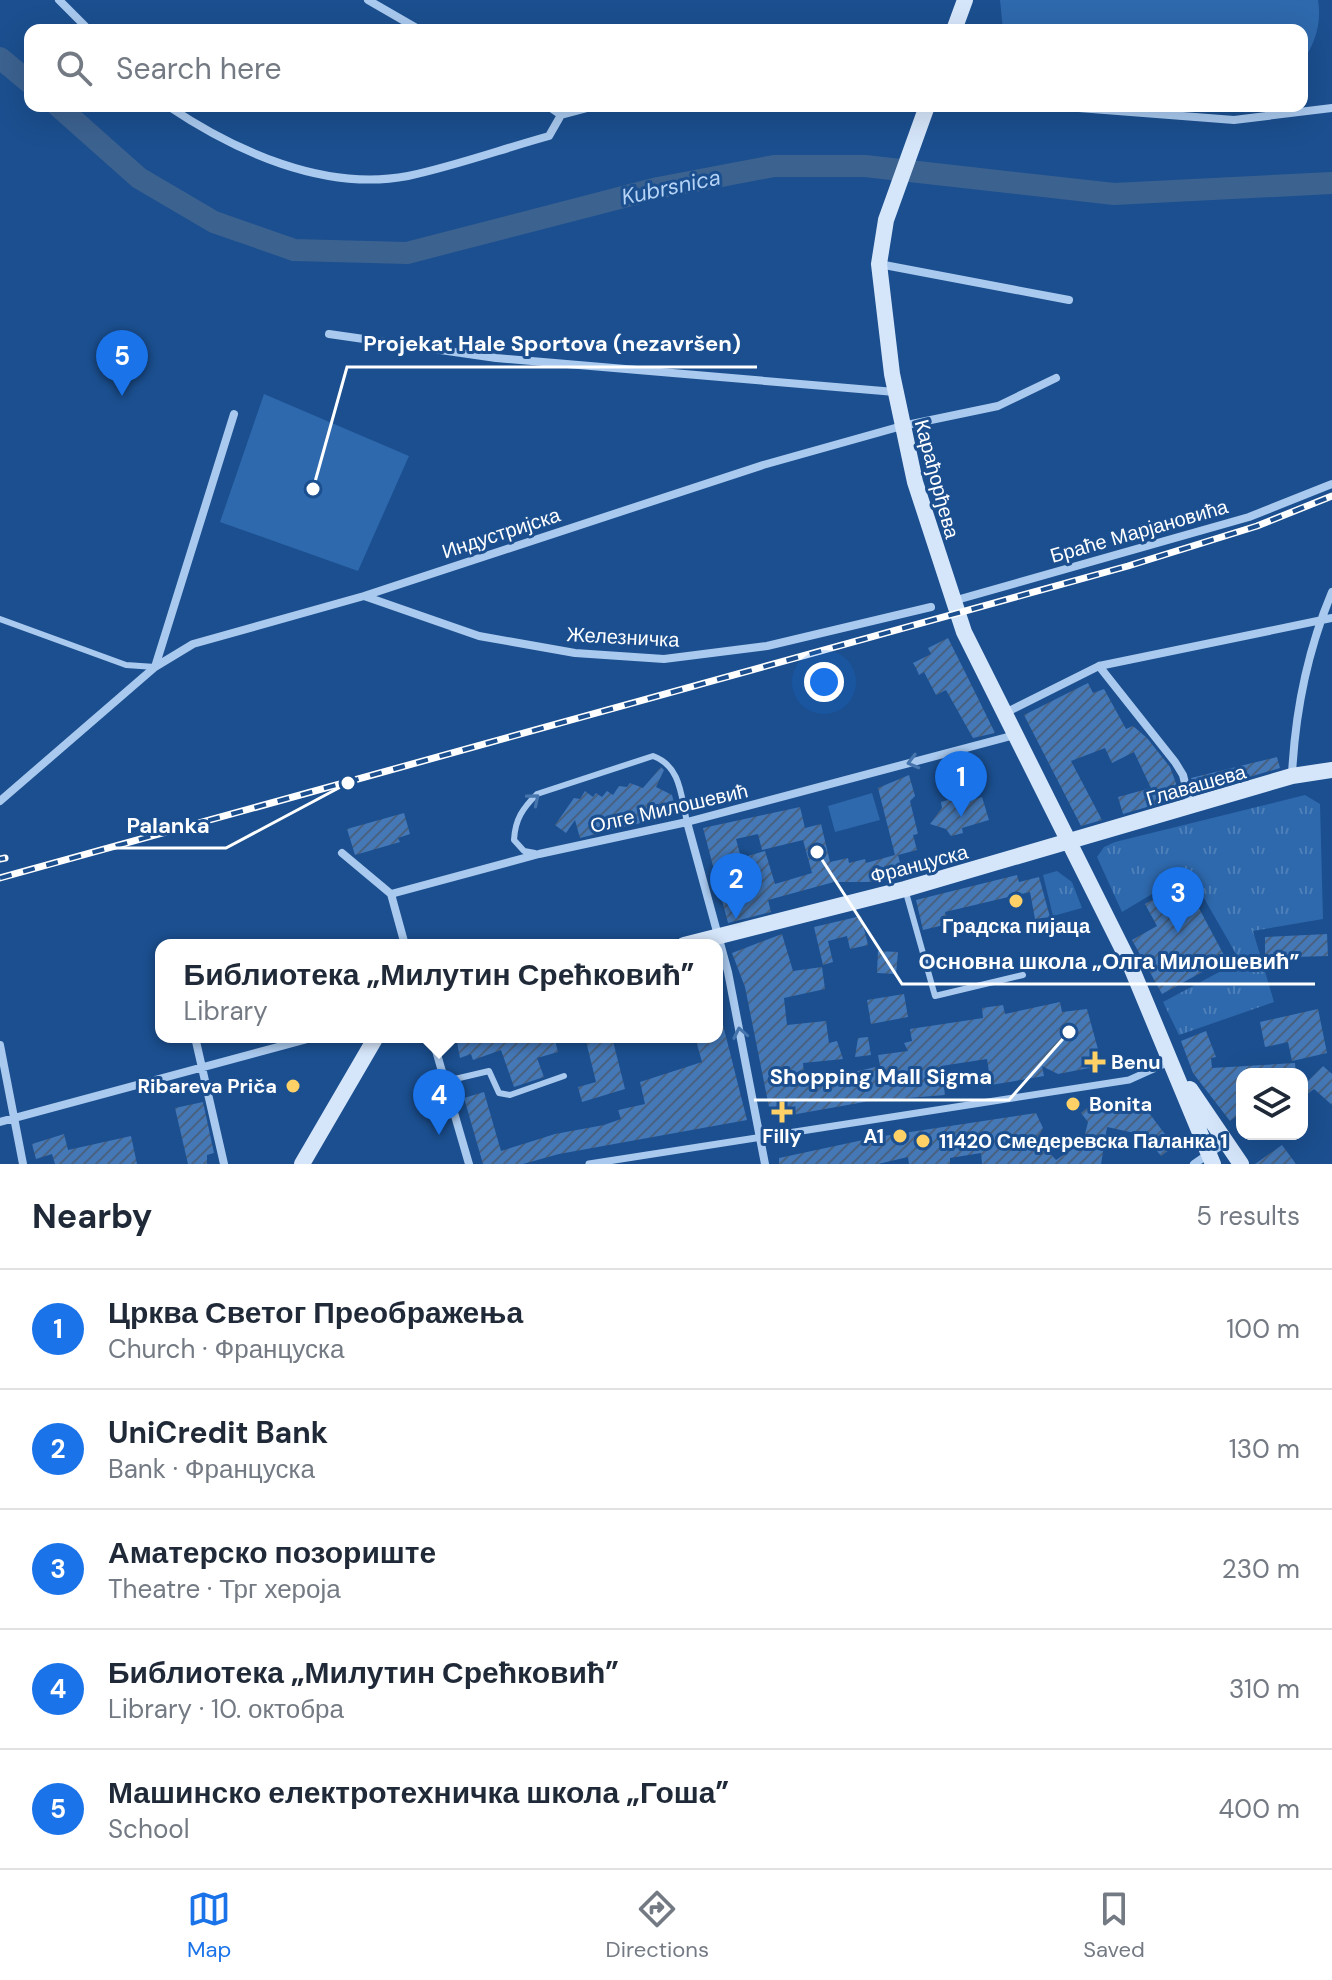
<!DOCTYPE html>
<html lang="en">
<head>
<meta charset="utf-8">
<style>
  body { margin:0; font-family:"DM Sans",sans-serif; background:#f2f2f3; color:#1f2937 }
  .controls { position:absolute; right:24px; bottom:24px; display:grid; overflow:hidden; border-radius:16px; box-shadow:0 8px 32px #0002 }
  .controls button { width:72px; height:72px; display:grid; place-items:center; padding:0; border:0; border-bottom:2px solid #e0e1e3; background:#fff; color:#1f2937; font:40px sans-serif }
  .you { position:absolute; left:824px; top:682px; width:28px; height:28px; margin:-20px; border:6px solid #fff; border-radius:50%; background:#1a73e8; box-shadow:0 0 0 12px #1a73e833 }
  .badge { display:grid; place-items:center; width:52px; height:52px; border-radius:50%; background:#1a73e8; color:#fff; font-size:26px; font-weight:700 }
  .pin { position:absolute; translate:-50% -66px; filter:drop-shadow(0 2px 4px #0008) }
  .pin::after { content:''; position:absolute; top:42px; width:28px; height:24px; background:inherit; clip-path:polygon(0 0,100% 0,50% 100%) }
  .popup { position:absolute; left:155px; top:939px; width:568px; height:104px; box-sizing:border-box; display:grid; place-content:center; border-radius:16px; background:#fff; filter:drop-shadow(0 2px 6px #0005); font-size:26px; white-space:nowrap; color:#747a83 }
  .popup b { font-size:30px; color:#1f2937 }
  .popup::after { content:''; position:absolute; left:50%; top:100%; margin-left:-16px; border:16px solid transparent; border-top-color:#fff }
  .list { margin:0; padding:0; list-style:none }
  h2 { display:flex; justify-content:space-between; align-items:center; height:104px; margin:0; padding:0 32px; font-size:34px }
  h2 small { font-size:26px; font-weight:400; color:#747a83 }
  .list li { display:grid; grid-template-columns:52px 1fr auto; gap:24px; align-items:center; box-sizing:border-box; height:120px; padding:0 32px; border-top:2px solid #e0e1e3 }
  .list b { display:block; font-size:30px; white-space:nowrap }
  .list p { margin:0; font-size:26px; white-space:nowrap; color:#747a83 }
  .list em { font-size:26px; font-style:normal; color:#747a83 }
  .icon { flex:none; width:44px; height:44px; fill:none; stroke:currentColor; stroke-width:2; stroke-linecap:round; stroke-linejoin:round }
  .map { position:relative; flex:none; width:1332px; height:1164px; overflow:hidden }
  .search { position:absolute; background:#fff; box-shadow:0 8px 32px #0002; left:24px; right:24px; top:24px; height:88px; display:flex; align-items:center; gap:20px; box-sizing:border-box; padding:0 28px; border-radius:16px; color:#747a83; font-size:30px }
  .sheet { height:704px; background:#fff }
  nav { display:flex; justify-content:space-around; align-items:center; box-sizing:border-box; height:112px; border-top:2px solid #e0e1e3; background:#fff; font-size:22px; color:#747a83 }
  nav a { display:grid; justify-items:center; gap:4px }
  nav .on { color:#1a73e8 }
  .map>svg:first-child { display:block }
</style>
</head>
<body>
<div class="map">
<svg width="1332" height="1164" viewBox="0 0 1332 1164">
  <defs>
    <pattern id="park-tufts" width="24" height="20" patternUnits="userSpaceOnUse" patternTransform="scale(2)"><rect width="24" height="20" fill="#2e69ad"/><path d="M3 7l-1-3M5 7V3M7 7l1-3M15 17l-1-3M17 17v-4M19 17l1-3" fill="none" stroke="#4d80b9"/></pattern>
    <pattern id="building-hatch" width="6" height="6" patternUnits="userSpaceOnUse" patternTransform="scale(2)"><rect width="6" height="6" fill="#4478b7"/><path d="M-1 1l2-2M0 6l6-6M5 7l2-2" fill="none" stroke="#486282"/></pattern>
  </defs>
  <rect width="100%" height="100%" fill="#1b4f8f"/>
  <path fill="url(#park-tufts)" d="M1305 795 1320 804 1323 919 1253 931 1274 1002 1179 1035 1163 1002 1240 961 1189 872 1122 912 1097 857 1104 847 1115 842Z
    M1057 871 1072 882 1082 908 1053 916 1043 875Z"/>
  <path fill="#2e69ad" d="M1000 0H1318C1322 23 1315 44 1302 62V30H1003Z
    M264 394 409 456 358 571 220 522Z
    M872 793 880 820 835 832 828 806Z"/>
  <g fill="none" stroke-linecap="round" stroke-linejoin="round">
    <path stroke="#3c6290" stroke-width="22" d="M0 58 30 83
      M58 106 139 178 214 222 294 250 407 253 658 188 774 166H865L1114 194 1332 183"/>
  </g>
  <path fill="url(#building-hatch)" fill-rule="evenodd" d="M948 638 967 676 995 733 973 738 946 690 936 695 924 672 919 675 916 668 913 663 931 654 928 648Z
    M1088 683 1093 693 1104 689 1126 729 1133 726 1147 738 1170 767 1181 797 1123 814 1118 797 1151 788 1134 752 1112 763 1105 748 1071 761 1102 820 1081 826 1024 715Z
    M1277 757 1280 768 1195 793 1191 778Z
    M661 767 664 770 656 787 672 795 677 814 580 838 575 820 566 833 555 825 574 798 580 799 585 791 593 797 596 793 602 797 607 791 613 795 619 786 627 787 630 783 643 788Z
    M909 775 915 796 910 801 918 834 913 835 917 850 898 855 903 874 872 882H834L768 900 771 912 728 923 703 828 800 807 805 828 821 824 830 862 848 858 849 863 865 859 866 863 895 855 878 788ZM758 834 762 850 803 840 812 873 775 884 765 851 741 858 736 839Z
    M982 797 989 820 962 828 963 833 951 836 946 829 930 824 942 808 941 802 954 798 956 805Z
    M404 813 410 834 398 838 400 842 355 855 347 829Z
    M1017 875 1019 882 1039 877 1050 917 1035 919 1030 892 945 912 948 924 923 930 916 900Z
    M1185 882 1226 959 1162 994 1132 940 1157 926 1145 904Z
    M861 916 868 945 850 949 847 936 828 941 833 962 823 965 814 927Z
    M782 934 793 971 822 967 825 989 784 998 787 1025 826 1021 829 1043 837 1041 843 1059 803 1063 805 1084 809 1082 810 1088 834 1084 833 1077 849 1073 852 1083 854 1072 880 1066 878 1055 908 1051 904 1043 912 1041 910 1029 983 1018 982 1008 1003 1005 1005 1014 1060 1002 1062 1012 1087 1009 1102 1064 1099 1072H1090L1089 1068 1058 1074 1042 1066 1044 1076 991 1085 987 1059 941 1066 945 1095 870 1101 780 1117 770 1112 745 987 732 953Z
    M1327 934 1328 956 1265 958V937Z
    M878 951 898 952 896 974 877 973Z
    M904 994 908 1017 871 1024 867 1000Z
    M1318 1009 1327 1053 1292 1061 1288 1042 1265 1047 1260 1022Z
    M717 1013H720L747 1120 559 1154 523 1164H483L464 1098 484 1092 501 1151 555 1134 604 1125 621 1119 618 1110 645 1104 640 1082 702 1062 695 1037H717Z
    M1206 1031 1216 1057 1211 1058 1212 1068 1295 1063 1296 1074H1242V1112L1230 1121 1193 1073 1181 1041Z
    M456 1037H554L558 1052 537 1058 544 1077 514 1087 501 1050 473 1060 471 1054 460 1058Z
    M585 1037H612L625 1089 582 1102 578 1087 596 1082Z
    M868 1037 871 1055 855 1057 858 1038Z
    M1323 1066 1332 1074V1105L1314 1089 1302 1098V1087Z
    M203 1102 214 1153 207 1155V1164H188L175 1108Z
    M1091 1105 1149 1113 1174 1146 1161 1156 1144 1135 1107 1127 1101 1164H982L981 1153 950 1158V1164H909L908 1157 878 1164H779V1158L877 1137 1036 1113 1043 1128 1037 1139 1056 1160 1083 1142 1088 1122 1081 1113Z
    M64 1134 68 1150 131 1136 137 1164H55L52 1154 36 1159 32 1144Z
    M1282 1145 1296 1164H1255Z"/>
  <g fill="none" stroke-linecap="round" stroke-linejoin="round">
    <path stroke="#a9c9ee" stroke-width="6" d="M0 619 126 665 155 667
      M535 853 524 851 514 840C515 819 523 808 537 794L653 756C681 766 681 796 687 822
      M905 889 935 996 1023 975
      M449 1096 460 1094 455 1079 489 1071 499 1093 510 1095 564 1076"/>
    <path stroke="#a9c9ee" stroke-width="7" d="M589 1164 1129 1080 1169 1062"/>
    <path stroke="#a9c9ee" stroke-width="8" d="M59 0 89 30
      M368 0 420 30
      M168 106C235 151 324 192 408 176 455 166 502 149 549 136L561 115
      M548 106 561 115 595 106
      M1053 106 1234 120 1332 108
      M879 264 1069 300
      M329 334 496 358 895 392
      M364 596 479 636 575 653 664 659 767 646 931 607
      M953 601 1249 517 1332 484
      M1099 666 1175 762 1183 775 1191 807
      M155 667 234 414
      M1005 713 1099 666 1332 618
      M1292 775C1295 714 1308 649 1332 592
      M0 801 155 667 193 644 364 596 763 465 902 426 998 406 1056 378
      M687 822 728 972 765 1164
      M342 853 391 894 539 854 687 822 1015 735
      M391 894 405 945
      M195 1037 224 1164
      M432 1037 469 1164
      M0 1045 23 1164
      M0 1122 315 1037
      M1194 1164 1226 1142"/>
    <path stroke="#d6e6fa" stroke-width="16" d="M954 30 965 0
      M927 106 886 220 879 264 892 374 915 482 964 632 1129 962 1213 1164
      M684 945 905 889 1292 776 1332 770
      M1190 1089 1241 1164
      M302 1164 376 1037"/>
    <defs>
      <path id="rail" d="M0 859 5 858
        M0 878 1128 566 1257 526 1332 496"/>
    </defs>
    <use href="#rail" stroke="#fff" stroke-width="7"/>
    <use href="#rail" stroke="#1b4f8f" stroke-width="4" stroke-dasharray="12" stroke-linecap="butt"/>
  </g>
  <defs><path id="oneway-chevron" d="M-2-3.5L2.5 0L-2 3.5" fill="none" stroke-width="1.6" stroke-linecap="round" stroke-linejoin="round" transform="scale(2)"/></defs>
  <g stroke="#4674ac">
    <use href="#oneway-chevron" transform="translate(913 762) rotate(165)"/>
    <use href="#oneway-chevron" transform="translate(534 799) rotate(-40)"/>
    <use href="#oneway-chevron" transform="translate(740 1033) rotate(-101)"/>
  </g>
  <g fill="#ffd166" stroke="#1b4f8f" stroke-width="3">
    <circle cx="1016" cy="901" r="8"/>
    <path d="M1091 1050h8v8h8v8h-8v8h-8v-8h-8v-8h8z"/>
    <circle cx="293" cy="1086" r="8"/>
    <circle cx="1073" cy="1104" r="8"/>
    <path d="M778 1100h8v8h8v8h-8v8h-8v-8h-8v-8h8z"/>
    <circle cx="900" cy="1136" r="8"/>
    <circle cx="923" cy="1141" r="8"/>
  </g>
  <g text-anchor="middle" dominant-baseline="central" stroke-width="6" stroke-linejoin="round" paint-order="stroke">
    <g font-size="20" fill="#fff" stroke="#1b4f8f">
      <text transform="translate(937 479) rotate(75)">Карађорђева</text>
      <text transform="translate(1139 531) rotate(-16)">Браће Марјановића</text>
      <text transform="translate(501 533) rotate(-18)">Индустријска</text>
      <text transform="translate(623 637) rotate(3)">Железничка</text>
      <text transform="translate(1196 785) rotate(-16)">Главашева</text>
      <text transform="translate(669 808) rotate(-13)">Олге Милошевић</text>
      <text transform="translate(919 864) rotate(-15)">Француска</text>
    </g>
    <g font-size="20" font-weight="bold" fill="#fff" stroke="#1b4f8f" text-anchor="start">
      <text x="1016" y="926" text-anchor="middle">Градска пијаца</text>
      <text x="1111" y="1062">Benu</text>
      <text x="277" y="1086" text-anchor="end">Ribareva Priča</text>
      <text x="1089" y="1104">Bonita</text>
      <text x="782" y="1136" text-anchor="middle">Filly</text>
      <text x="884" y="1136" text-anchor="end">A1</text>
      <text x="939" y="1141">11420 Смедеревска Паланка 1</text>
    </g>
    <g font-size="22" font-style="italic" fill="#b5d3f5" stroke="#1b4f8f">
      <text transform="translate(671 187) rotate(-12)">Kubrsnica</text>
    </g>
  </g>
  <path fill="none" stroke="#fff" stroke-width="3" d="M313 489L347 367H757M348 783L226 848H110M817 852L902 984H1315M1069 1032L1009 1100H754"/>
  <g fill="#fff" stroke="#1b4f8f" stroke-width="3">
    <circle cx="313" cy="489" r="8"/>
    <circle cx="348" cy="783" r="8"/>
    <circle cx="817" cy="852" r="8"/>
    <circle cx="1069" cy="1032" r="8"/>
  </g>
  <g font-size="22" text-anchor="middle" font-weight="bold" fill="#fff" stroke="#1b4f8f" stroke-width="6" stroke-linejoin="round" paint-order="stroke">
    <text x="552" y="351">Projekat Hale Sportova (nezavršen)</text>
    <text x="168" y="833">Palanka</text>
    <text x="1109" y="969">Основна школа „Олга Милошевић”</text>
    <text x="881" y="1084">Shopping Mall Sigma</text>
  </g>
</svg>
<div class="controls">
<button><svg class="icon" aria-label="layers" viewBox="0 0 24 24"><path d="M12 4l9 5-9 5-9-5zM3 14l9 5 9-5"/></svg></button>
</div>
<div class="you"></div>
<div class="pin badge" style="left:961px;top:817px">1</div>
<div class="pin badge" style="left:736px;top:919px">2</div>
<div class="pin badge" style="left:1178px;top:933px">3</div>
<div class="pin badge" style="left:439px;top:1135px">4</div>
<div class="popup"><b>Библиотека „Милутин Срећковић”</b>Library</div>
<div class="pin badge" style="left:122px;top:396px">5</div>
<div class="search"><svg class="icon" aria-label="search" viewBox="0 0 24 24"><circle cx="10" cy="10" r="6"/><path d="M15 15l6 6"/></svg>Search here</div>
</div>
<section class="sheet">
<h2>Nearby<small>5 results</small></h2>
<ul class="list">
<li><span class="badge">1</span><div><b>Црква Светог Преображења</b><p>Church · Француска</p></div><em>100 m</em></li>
<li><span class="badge">2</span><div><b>UniCredit Bank</b><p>Bank · Француска</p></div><em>130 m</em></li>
<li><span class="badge">3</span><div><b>Аматерско позориште</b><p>Theatre · Трг хероја</p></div><em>230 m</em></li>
<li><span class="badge">4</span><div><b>Библиотека „Милутин Срећковић”</b><p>Library · 10. октобра</p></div><em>310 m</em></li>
<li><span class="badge">5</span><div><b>Машинско електротехничка школа „Гоша”</b><p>School</p></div><em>400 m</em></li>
</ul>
</section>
<nav>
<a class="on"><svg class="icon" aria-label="map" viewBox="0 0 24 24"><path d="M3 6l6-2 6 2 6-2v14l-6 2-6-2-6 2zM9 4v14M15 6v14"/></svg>Map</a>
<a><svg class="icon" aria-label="directions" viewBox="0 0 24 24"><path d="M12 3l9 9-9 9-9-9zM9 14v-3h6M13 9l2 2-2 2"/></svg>Directions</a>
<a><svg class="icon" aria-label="saved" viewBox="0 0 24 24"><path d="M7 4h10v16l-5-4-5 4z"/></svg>Saved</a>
</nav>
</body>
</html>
